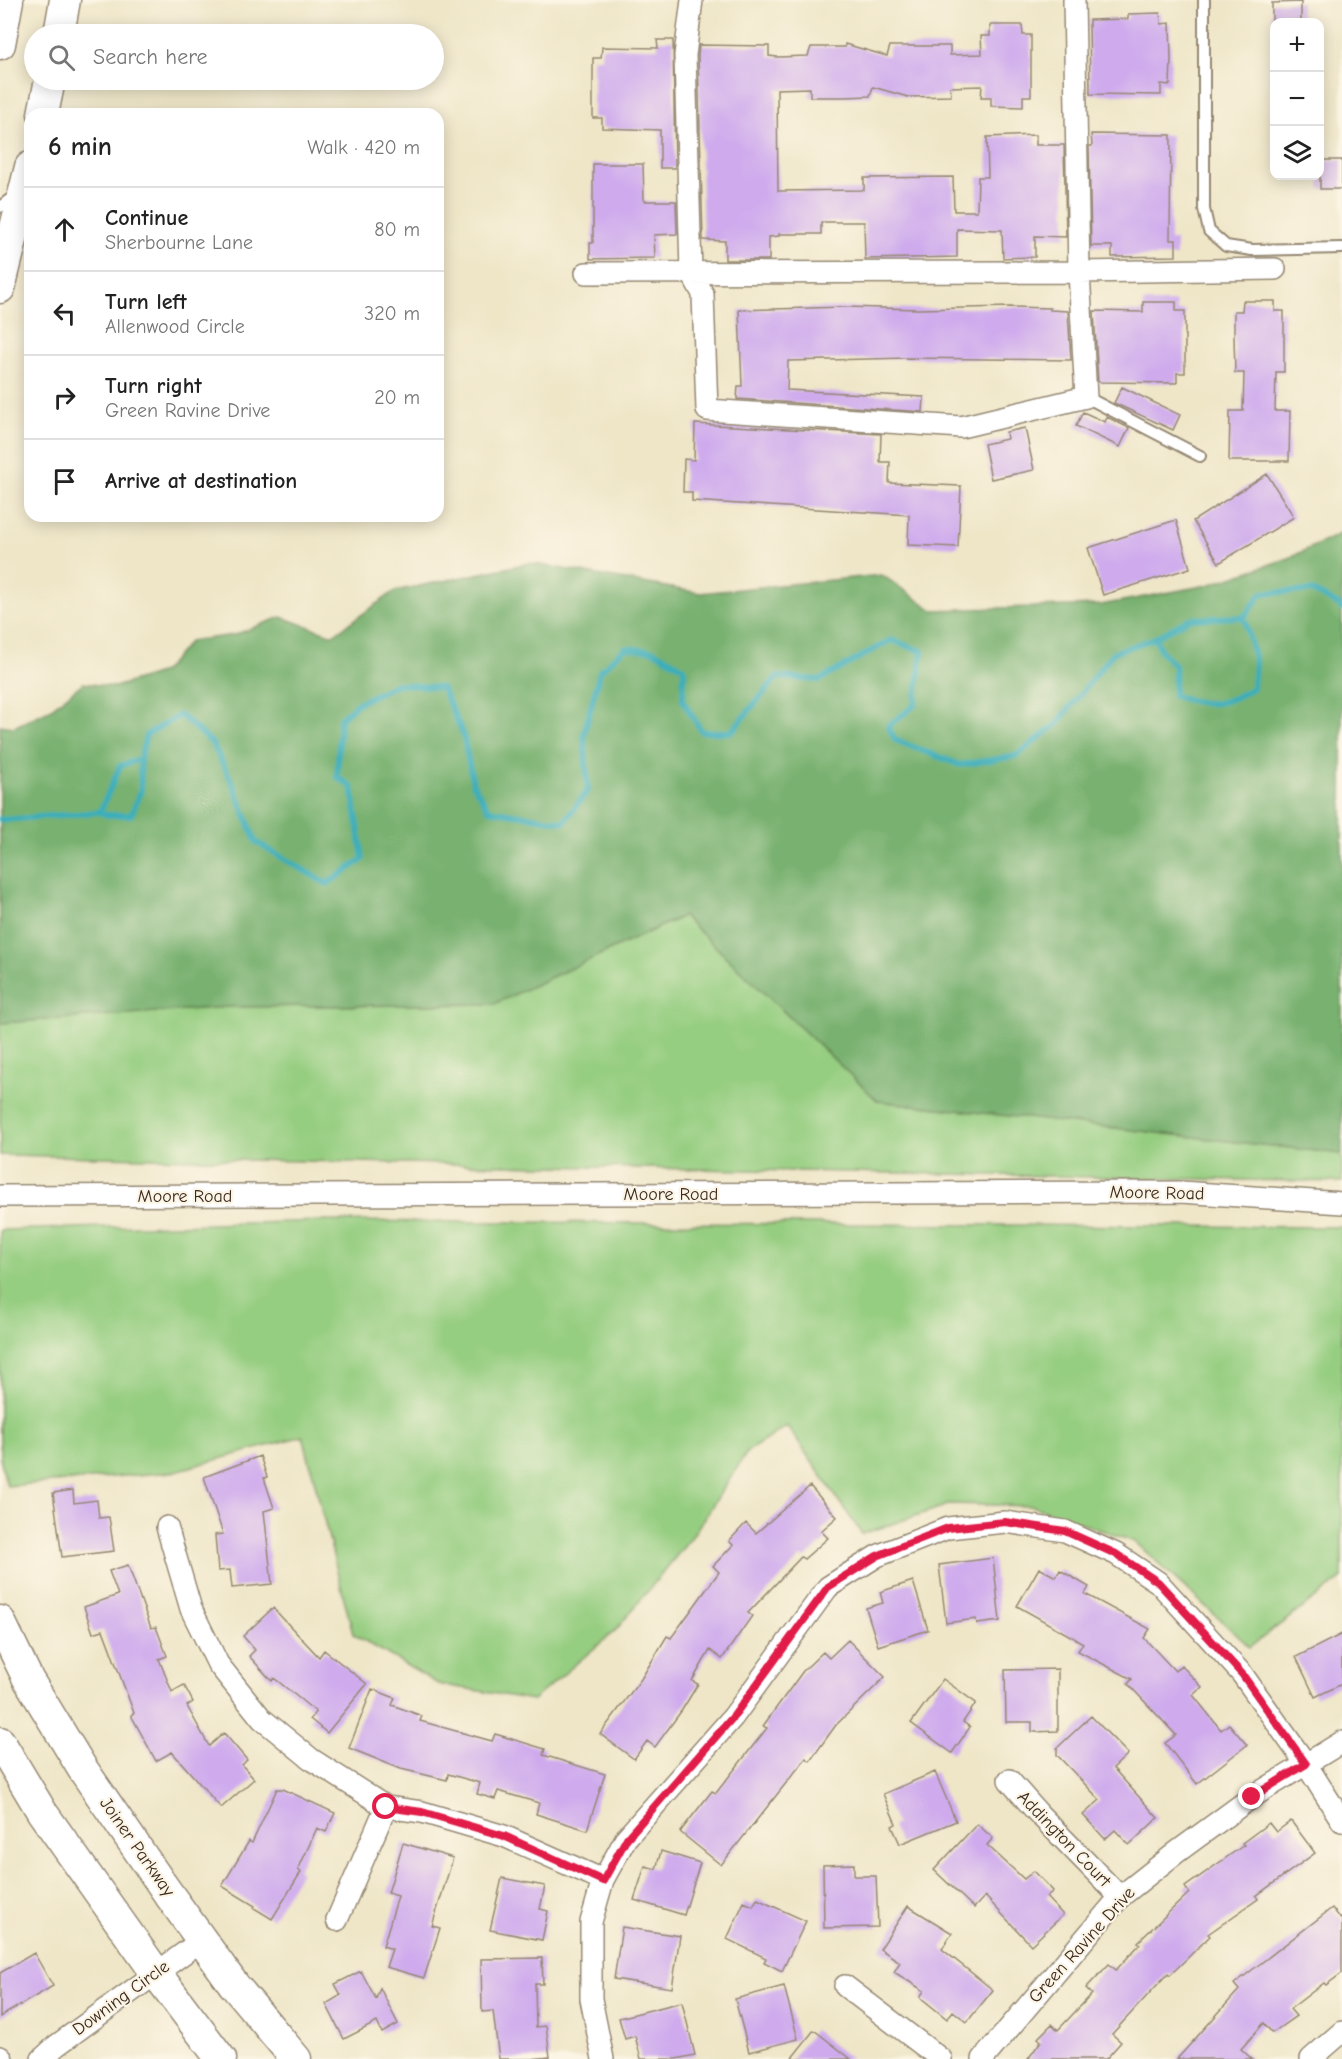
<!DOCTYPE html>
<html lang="en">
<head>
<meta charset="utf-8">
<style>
  body { margin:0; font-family:"Comic Neue",sans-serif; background:#f2f2f2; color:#222 }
  .controls { position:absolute; right:18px; top:18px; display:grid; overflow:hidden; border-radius:12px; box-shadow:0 3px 15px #0003 }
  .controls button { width:54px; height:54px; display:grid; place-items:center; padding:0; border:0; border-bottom:2px solid #e0e0e0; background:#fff; color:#222; font:30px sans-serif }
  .stop { position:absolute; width:18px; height:18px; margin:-14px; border:4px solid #e11d48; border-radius:50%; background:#fff }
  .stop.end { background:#e11d48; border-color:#fff; box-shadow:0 2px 6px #0008 }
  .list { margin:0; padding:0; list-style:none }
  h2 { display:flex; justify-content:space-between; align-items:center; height:78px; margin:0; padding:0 24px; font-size:26px }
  h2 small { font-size:20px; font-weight:400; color:#767676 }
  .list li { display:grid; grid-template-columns:39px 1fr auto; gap:18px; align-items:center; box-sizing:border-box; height:84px; padding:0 24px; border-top:2px solid #e0e0e0 }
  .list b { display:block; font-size:22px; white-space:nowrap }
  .list p { margin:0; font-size:20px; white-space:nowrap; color:#767676 }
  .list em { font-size:20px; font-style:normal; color:#767676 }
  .icon { flex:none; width:33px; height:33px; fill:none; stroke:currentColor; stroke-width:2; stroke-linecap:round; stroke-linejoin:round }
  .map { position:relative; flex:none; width:1342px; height:2059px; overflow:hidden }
  .search { position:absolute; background:#fff; box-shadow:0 3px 15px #0003; left:24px; top:24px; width:420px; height:66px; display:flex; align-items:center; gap:15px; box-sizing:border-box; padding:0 21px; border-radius:33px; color:#767676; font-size:22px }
  .panel { position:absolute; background:#fff; box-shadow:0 3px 15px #0003; left:24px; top:108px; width:420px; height:414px; border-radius:18px }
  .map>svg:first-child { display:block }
</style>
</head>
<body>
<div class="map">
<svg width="1342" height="2059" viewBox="0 0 1342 2059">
  <rect width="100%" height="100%" fill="#fcf5e5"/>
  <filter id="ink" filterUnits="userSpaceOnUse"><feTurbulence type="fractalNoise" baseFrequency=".0167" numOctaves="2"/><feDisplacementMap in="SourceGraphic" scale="12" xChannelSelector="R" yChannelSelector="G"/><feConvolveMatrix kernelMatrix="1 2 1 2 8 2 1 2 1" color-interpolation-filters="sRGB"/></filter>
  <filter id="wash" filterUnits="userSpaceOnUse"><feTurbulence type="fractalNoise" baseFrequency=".008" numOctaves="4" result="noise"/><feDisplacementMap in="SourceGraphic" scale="24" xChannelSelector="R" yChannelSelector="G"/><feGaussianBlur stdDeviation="1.35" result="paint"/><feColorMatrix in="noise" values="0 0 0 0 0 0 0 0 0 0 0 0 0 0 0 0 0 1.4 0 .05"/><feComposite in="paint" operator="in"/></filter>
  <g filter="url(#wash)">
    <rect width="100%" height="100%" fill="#efe6c8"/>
    <path fill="#96ce81" stroke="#687c50" stroke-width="1.5" d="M683 916 878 1101 1342 1154V1182L0 1155V1023L227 1007 494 1004Z
      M322 1221 1342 1227V1578L1250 1647 1135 1542 1032 1506 951 1504 862 1534 787 1426 748 1451 691 1538 616 1630 533 1700 438 1684 353 1634 303 1436 172 1472 7 1486 0 1458V1230Z"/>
    <path fill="#78b16f" stroke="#5a6e46" stroke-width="1.5" d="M1342 533V1154L878 1101 683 916 494 1004 227 1007 0 1023V725L14 727 49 710 83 683 115 687 163 672 190 641 234 635 281 617 333 635 395 591 530 563 700 593 882 575 933 610 1101 605 1208 585 1289 558Z"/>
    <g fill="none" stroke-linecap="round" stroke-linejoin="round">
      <path stroke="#3eaeb9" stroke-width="6" d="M1155 638 1161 651 1175 666 1174 696C1211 706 1219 708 1253 688L1255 661 1244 617
        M100 812 107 815H131L141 791 140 759
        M0 819 3 820 100 812 120 766 140 759 146 735 180 715 212 743 233 784 256 842 327 884 363 859 352 787 337 777 340 719 358 703 397 684 442 688 463 734 473 784 489 810 564 822 588 790 584 734 600 671 625 648 654 651 684 668 683 701 702 732H731L777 677 820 680 891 640 922 651 915 705 888 726 895 740 960 765 1016 756 1056 725 1113 653 1155 638 1189 619 1244 617 1262 593 1312 591 1339 605 1342 609"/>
    </g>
    <g id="blocks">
      <path fill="#cfabed" d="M1301 2V22H1272V3Z
        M1160 13 1161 24 1170 23 1171 60 1170 85 1161 84V95L1090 94 1089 20 1128 19V14Z
        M990 25H1022L1023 35H1031V96H1023V107L991 106V97H981L982 86 950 87 951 96 908 97 873 87 870 96 845 97H810V88L777 89 778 191 864 190V178L953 177 954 211H977L978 177H988L987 137 1036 135V145H1064L1066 237 1035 236V257L1003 258 1002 230 957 229V257L865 259 864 222H821V234H779V236L769 237V260H725V241L703 240 698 56 699 45 769 46V56L777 57 808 56 811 47H845V44L887 56 890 46H950V55L982 54 981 36H990Z
        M657 40H673L675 168H660V130L602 128V118H593V58H601L602 47 658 48Z
        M1091 134 1171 135 1170 240H1176V256L1112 257V246H1091L1089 146H1092Z
        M1320 160H1342V189H1320Z
        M593 164H643L644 201H676L677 234 654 235 655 258 590 259V243H593Z
        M1243 301H1275V311H1284V372H1276L1275 411H1290L1289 461H1229L1230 411H1243L1244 373H1235L1234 337V311H1242Z
        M1143 302H1176V311H1185V373H1177V383L1098 382 1094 311 1143 312Z
        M845 307 918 309 1012 307 1050 308V310L1068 311 1071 360 908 358 788 361 787 390 924 397 923 412 737 399 738 386H742L739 310Z
        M1122 387 1180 415 1173 430 1114 403Z
        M1083 412 1105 422 1107 417 1129 428 1120 447 1076 426Z
        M695 424 881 434 880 462H890L889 483 961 486 958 547 908 545 909 515 692 501V492H683L684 459 694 460Z
        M1025 428 1034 470 991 479 984 444 1007 439 1006 432Z
        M1267 474 1294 517 1219 563 1193 521Z
        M1176 520 1190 568 1103 595 1088 548Z
        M260 1456 267 1477 264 1478 274 1508 264 1511 272 1584 232 1588 230 1570 218 1571 215 1535 223 1534 204 1477Z
        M810 1486 837 1517 821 1531 828 1538 804 1559 801 1557 748 1613 752 1616 722 1659 710 1650 692 1681 698 1684 682 1710 655 1747 647 1741 634 1759 600 1734 641 1679 667 1636 671 1638 719 1572 713 1566 733 1545 729 1541 746 1523 756 1533Z
        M73 1490 74 1503 97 1500 99 1518 109 1517 114 1551 62 1557 53 1493Z
        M993 1558 1000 1621 977 1624 976 1619 946 1623 939 1565Z
        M128 1565 151 1628 156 1627 167 1656 159 1659 172 1692 184 1685 193 1702 187 1706 209 1746 224 1733 247 1760 242 1765 254 1779 221 1808 172 1752 156 1761 131 1715 134 1713 103 1630 93 1633 84 1607 118 1595 109 1571Z
        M1039 1568 1056 1577 1060 1570 1089 1587 1085 1594 1150 1629 1144 1638 1175 1671 1181 1665 1202 1687 1193 1695 1221 1730 1229 1724 1247 1745 1197 1784 1165 1743 1176 1735 1128 1684 1132 1679 1078 1651 1083 1643 1017 1606Z
        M913 1581 928 1630 878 1646 866 1608 883 1603 880 1592Z
        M273 1608 319 1657 324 1650 367 1684 327 1733 310 1719 316 1712 274 1678 272 1681 249 1656 255 1650 243 1636Z
        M1342 1634V1684L1315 1697 1296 1657Z
        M848 1640 885 1677 836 1725 810 1761 806 1758 721 1865 680 1832 712 1791 716 1793 767 1728 763 1726 803 1671 823 1652 829 1658Z
        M1058 1669V1731L1032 1732V1722H1006L1005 1670Z
        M943 1679 976 1703 963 1722 970 1727 952 1753 911 1723Z
        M372 1689 395 1698 392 1705 422 1716 420 1721 492 1741 495 1734 545 1749 543 1755 605 1774 587 1830 536 1814 539 1803 498 1791 495 1799 477 1794 480 1783 448 1774 447 1780 401 1769 349 1748Z
        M1091 1716 1128 1754 1113 1768 1158 1818 1129 1845 1115 1830 1105 1839 1083 1815 1100 1800 1057 1755V1748Z
        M935 1772 956 1821 900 1844 892 1826 896 1824 883 1794Z
        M277 1789H283L335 1813 326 1832 317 1828 298 1870 301 1872 272 1919 254 1908 255 1906 222 1886 249 1841 252 1843Z
        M1291 1821 1315 1853 1256 1896 1258 1899 1208 1934 1210 1936 1170 1975 1168 1973 1112 2034 1121 2042 1106 2059H1028L1041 2041 1038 2038 1052 2024 1058 2030 1092 1994 1086 1988 1109 1964 1116 1970 1140 1944 1138 1942 1189 1893 1185 1887 1244 1845 1242 1843 1269 1823 1276 1832Z
        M977 1824 993 1838 987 1845 1024 1879 1034 1871 1053 1891 1046 1897 1063 1915 1031 1945 985 1896 974 1908 934 1870Z
        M403 1843 453 1858 432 1926 440 1928 424 1978 386 1967 392 1949 383 1946 398 1896 388 1893Z
        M661 1851 700 1863 684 1915 634 1900 645 1866 656 1869Z
        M854 1864V1876H876L878 1927 824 1928 823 1865Z
        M502 1878 545 1886 540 1909 548 1911 542 1940 490 1930Z
        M757 1899 806 1921 782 1971 764 1962 766 1958 727 1939 744 1902 753 1906Z
        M908 1906 952 1933 942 1949 993 1990 967 2022 953 2011 947 2019 920 1997 924 1991 894 1972 900 1962 880 1949Z
        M1332 1908 1342 1920V1973L1326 1985 1324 1983 1290 2009 1296 2016 1272 2033 1264 2023 1241 2049 1252 2059H1177L1239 1990 1234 1984Z
        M622 1927 680 1936 672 1988 614 1979Z
        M34 1953 53 1986 0 2017V1973Z
        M542 1958 543 1984H535L536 2027 546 2026 550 2057 531 2059H499L493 2011 482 2012 481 1959Z
        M361 1971 376 1999 380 1988 398 2024 382 2033 377 2022 344 2039 326 2004 341 1995 335 1984Z
        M784 1986 798 2039 749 2052 735 1999Z
        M682 2002 695 2055 676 2059H641L635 2036 625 2039 619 2018Z
        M814 2030 851 2059H791Z"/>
    </g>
  </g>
  <g filter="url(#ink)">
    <use href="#blocks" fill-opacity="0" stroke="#958873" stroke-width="1.5"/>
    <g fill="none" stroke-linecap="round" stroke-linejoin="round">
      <defs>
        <path id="service" d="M1204 0V209L1209 231 1226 246 1252 250 1342 248
          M0 207 17 194
          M1086 397 1200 456"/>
        <path id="minor" d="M692 0 685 55 691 272 703 294 707 410 961 427 1086 397 1079 272 1074 0
          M586 273 1079 272 1275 269
          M0 1196 1181 1192 1342 1203
          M167 1527 191 1609 218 1664 262 1719 311 1759 386 1807 422 1812 504 1836 603 1880
          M1009 1780 1038 1813 1120 1897
          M337 1920 386 1807
          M845 1986 941 2059
          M0 2057 2 2059
          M42 2059 56 2046 202 1940
          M603 2059 591 1999V1922L603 1880 626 1838 733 1717 828 1587 877 1556 948 1528 1005 1522 1065 1531 1116 1554 1158 1582 1242 1674 1306 1764 1342 1821
          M983 2059 1120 1897 1177 1852 1252 1797 1342 1742
          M1311 2059 1342 2032"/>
        <path id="secondary" d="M59 34 65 0
          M0 44 8 0
          M43 114 50 80
          M0 288 30 167
          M0 1621 28 1679 82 1768 165 1889 234 1985 296 2059
          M0 1742 42 1812 156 1973 221 2059"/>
      </defs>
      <use href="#service" stroke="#958873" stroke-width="14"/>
      <use href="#minor" stroke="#958873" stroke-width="24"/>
      <use href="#secondary" stroke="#958873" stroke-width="33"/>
      <use href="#service" stroke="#fff" stroke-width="10"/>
      <use href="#minor" stroke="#fff" stroke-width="21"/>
      <use href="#secondary" stroke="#fff" stroke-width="30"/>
    </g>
  </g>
  <g fill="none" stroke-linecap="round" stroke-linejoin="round" filter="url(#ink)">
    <path stroke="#e11d48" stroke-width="8" d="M386 1807 422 1812 504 1836 603 1881 627 1838 733 1717 828 1587 877 1556 948 1528 1005 1522 1065 1531 1116 1554 1158 1582 1242 1674 1306 1764 1252 1797"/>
  </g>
  <g text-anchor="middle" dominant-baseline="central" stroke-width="4.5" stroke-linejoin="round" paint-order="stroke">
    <g font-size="18" fill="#3b2a1e" stroke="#fcf5e5">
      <text transform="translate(1157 1193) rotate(1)">Moore Road</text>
      <text x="671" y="1194">Moore Road</text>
      <text x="185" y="1196">Moore Road</text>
      <text transform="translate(1064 1839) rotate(46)">Addington Court</text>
      <text transform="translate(137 1847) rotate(55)">Joiner Parkway</text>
      <text transform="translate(1082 1945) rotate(-48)">Green Ravine Drive</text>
      <text transform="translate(121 1998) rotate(-36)">Downing Circle</text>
    </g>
  </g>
</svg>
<div class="controls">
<button>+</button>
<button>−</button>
<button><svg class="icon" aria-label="layers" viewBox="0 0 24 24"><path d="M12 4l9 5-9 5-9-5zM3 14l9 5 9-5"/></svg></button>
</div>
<div class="stop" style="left:386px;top:1807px"></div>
<div class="stop end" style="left:1252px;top:1797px"></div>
<div class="search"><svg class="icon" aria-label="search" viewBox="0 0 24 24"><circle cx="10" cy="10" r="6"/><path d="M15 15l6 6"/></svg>Search here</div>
<section class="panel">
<h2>6 min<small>Walk · 420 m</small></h2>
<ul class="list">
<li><svg class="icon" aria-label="ahead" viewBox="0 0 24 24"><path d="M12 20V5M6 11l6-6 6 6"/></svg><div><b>Continue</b><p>Sherbourne Lane</p></div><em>80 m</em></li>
<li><svg class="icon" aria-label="left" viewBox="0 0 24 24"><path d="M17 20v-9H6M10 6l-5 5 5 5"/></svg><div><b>Turn left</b><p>Allenwood Circle</p></div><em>320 m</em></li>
<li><svg class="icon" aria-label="right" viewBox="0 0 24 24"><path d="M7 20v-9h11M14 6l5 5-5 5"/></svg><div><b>Turn right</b><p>Green Ravine Drive</p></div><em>20 m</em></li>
<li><svg class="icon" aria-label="arrive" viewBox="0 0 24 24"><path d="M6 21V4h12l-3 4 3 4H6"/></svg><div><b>Arrive at destination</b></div></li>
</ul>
</section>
</div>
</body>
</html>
